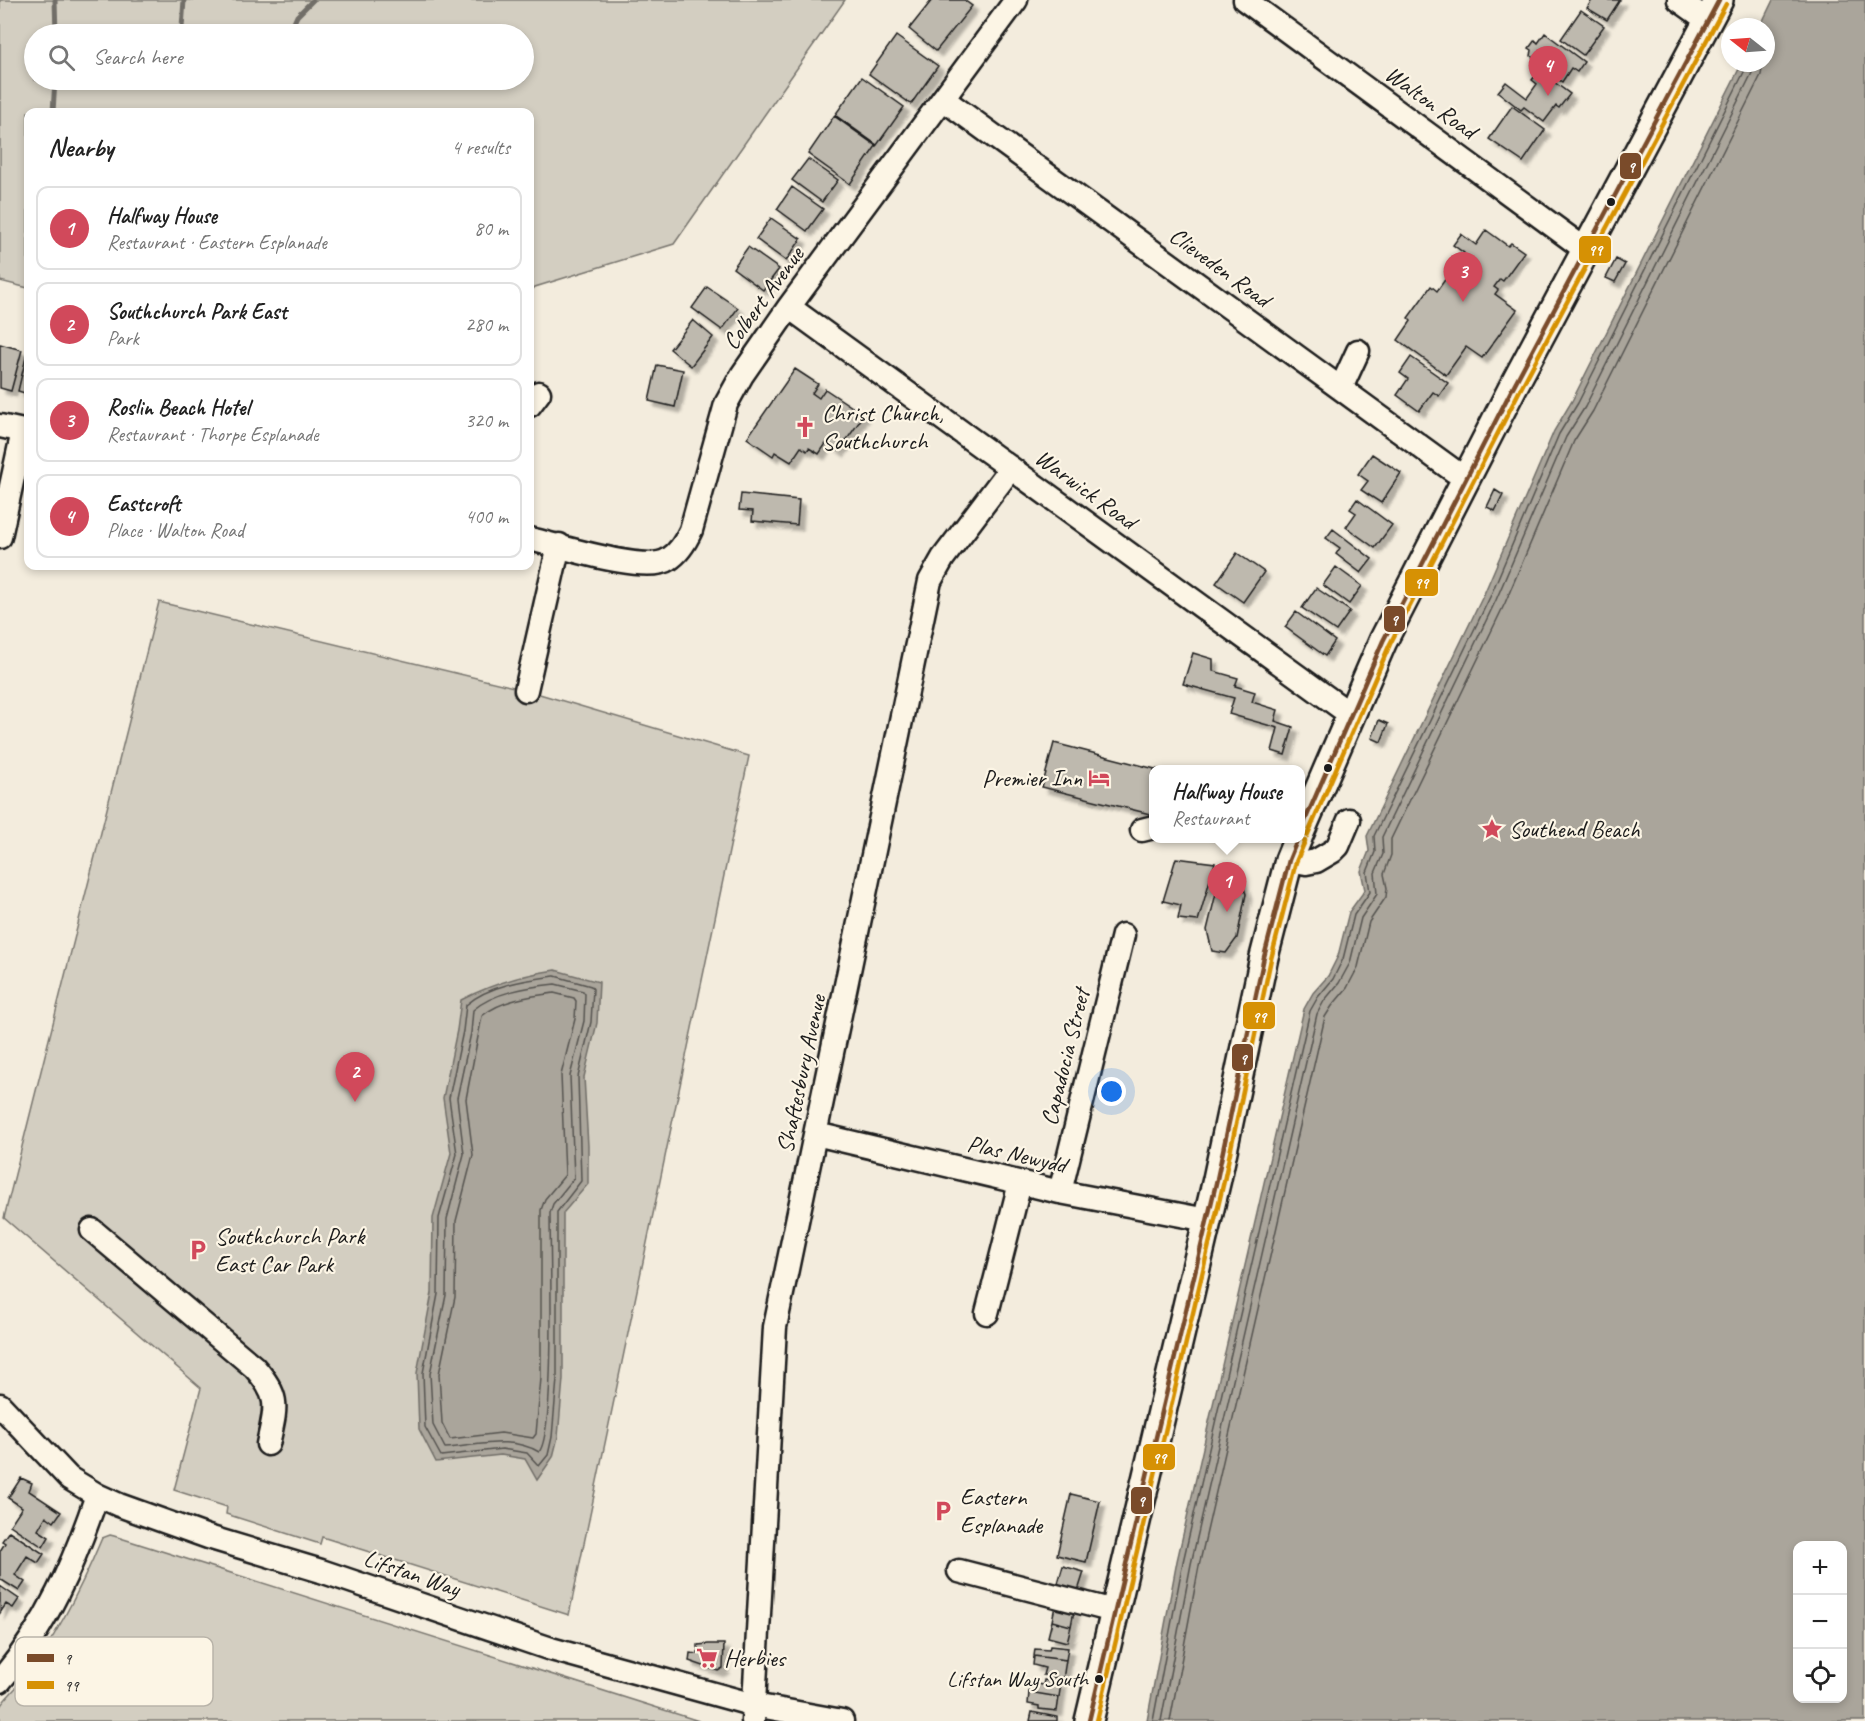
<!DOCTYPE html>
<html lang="en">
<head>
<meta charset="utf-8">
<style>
  body { margin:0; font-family:Caveat,sans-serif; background:#f6f6f6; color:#222 }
  .controls { position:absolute; right:18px; bottom:18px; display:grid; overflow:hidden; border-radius:12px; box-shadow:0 3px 9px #0003 }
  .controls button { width:54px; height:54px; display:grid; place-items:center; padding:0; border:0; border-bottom:2px solid #e0e0e0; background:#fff; color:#222; font:30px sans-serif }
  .compass { position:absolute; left:1721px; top:18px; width:54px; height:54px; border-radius:50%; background:#fff; box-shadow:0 3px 9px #0003; rotate:287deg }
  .you { position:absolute; left:1112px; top:1092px; width:21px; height:21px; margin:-15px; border:4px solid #fff; border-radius:50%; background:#1a73e8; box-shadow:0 0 0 9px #1a73e833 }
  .badge { display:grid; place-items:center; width:39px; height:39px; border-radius:50%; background:#d1495b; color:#fff; font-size:20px; font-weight:700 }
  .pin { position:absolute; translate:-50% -50px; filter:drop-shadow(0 2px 3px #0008) }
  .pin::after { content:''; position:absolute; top:32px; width:21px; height:18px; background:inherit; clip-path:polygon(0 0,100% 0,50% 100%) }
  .popup { position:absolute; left:1149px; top:765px; width:156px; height:78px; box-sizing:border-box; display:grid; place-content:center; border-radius:12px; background:#fff; filter:drop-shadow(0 2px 4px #0005); font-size:20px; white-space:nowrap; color:#767676 }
  .popup b { font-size:22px; color:#222 }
  .popup::after { content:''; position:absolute; left:50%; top:100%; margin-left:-12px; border:12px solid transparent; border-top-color:#fff }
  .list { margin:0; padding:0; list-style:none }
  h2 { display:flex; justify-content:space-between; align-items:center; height:78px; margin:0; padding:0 24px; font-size:26px }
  h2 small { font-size:20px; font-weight:400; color:#767676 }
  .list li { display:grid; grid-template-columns:39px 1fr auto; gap:18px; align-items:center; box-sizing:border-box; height:84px; margin:0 12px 12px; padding:0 12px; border:2px solid #e0e0e0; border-radius:12px }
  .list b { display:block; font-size:22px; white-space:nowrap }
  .list p { margin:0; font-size:20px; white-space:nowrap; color:#767676 }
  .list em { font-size:20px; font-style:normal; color:#767676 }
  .icon { flex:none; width:33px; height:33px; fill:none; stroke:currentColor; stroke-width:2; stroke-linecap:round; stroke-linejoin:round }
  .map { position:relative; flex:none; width:1865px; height:1721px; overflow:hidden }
  .search { position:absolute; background:#fff; box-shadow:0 3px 9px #0003; left:24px; top:24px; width:510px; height:66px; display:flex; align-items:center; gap:15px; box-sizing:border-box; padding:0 21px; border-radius:33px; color:#767676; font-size:22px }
  .panel { position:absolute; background:#fff; box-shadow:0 3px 9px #0003; left:24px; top:108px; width:510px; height:462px; border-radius:12px }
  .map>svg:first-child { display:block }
</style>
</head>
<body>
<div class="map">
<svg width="1865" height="1721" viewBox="0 0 1865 1721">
  <defs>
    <filter id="shadow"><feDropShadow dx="5.5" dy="5.5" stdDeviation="1.5" flood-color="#0004"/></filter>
  </defs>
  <rect width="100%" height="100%" fill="#f3ecdd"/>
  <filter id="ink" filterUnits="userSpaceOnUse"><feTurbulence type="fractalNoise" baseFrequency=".0167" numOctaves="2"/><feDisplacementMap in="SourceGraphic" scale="12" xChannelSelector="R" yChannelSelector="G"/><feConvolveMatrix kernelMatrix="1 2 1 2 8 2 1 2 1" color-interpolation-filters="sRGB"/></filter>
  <g filter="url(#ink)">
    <path fill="#d3cec1" stroke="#78756e" stroke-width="1.5" fill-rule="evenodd" d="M0 0H845L674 244 535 287 530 292V112H28V288L0 281ZM34 34H524V80H34Z
      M159 602 526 690 749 756 569 1615 322 1537 320 1544 226 1514 227 1507 174 1490 201 1388 4 1218Z
      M110 1535 114 1536 699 1721H0C0 1717 0 1711 0 1707 3 1700 18 1686 24 1679 57 1637 81 1588 102 1538Z"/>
    <path fill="#aaa59b" stroke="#716e68" stroke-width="1.5" fill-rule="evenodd" d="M1773 0H1865V1721H1147L1177 1561 1304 1009 1313 993 1328 976 1338 956 1349 912 1365 890 1361 871 1369 851 1367 836 1484 594 1554 431 1572 401 1742 63H1766V27H1760ZM1798 1546H1842V1698H1798Z
      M555 970 599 982 597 1023 584 1077 588 1146V1184L563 1213V1379L558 1437 553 1457 537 1480 525 1459 501 1455 436 1462 419 1429 417 1373 432 1293 433 1218 451 1153 443 1098 457 1030 461 1000C492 984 521 975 555 970Z"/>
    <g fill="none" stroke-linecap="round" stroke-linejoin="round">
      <path stroke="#55534f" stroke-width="1.5" d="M555 976 591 986 593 989 591 1022 578 1077 581 1181 557 1212V1379L552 1437 548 1455 539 1466 527 1453 502 1449 441 1456 425 1427 423 1373 438 1294 439 1218 457 1154 449 1098 463 1031 466 1005C489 985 526 980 555 976Z
        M555 984 583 991 585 994 584 1021 570 1076 574 1178 553 1204 550 1213C550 1250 556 1431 539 1452 511 1435 477 1446 445 1448L433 1425 430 1374 446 1295 447 1219 464 1154 457 1098 471 1033 473 1010C494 992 528 987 555 984Z
        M554 993 574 998 576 1001 575 1019 561 1075 565 1175 545 1199 541 1210V1378L536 1434 533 1438 501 1433 450 1439 442 1423 439 1374 455 1297 456 1221 473 1155 466 1099 482 1016C500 1000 531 996 554 993Z
        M1153 1721 1183 1562 1310 1011 1318 997 1333 979 1343 959 1354 915 1370 892 1367 872 1375 852 1374 836 1490 597 1559 434 1578 403 1746 68 1747 63
        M1161 1721 1191 1564 1317 1014 1324 1001 1339 983 1350 963 1361 918 1377 894 1375 873 1383 854 1382 837 1496 600 1566 437 1585 407 1753 71 1754 63
        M1170 1721 1199 1566 1325 1017 1332 1006 1347 988 1358 967 1369 922 1386 897 1387 888 1384 874 1391 855V839L1505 603 1574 441 1593 411 1761 75 1763 63"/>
      <path stroke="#716e68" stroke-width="5" d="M55 0 56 34
        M182 28 184 0
        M289 34 297 16 313 0
        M305 80 306 81
        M53 112 55 80"/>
    </g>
    <path fill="#beb9ae" stroke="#1c1c1c" stroke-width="1.5" filter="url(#shadow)" d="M932 0H964L972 6 936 51 909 29Z
      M1592 0H1620L1607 20 1587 8Z
      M1581 10 1604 26 1583 55 1561 39Z
      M1545 33 1584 62 1577 72 1571 68 1562 82 1534 62 1536 60 1531 56 1532 50 1529 48 1535 40 1538 43Z
      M896 36 938 66 911 104 869 74Z
      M1539 71 1570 94 1559 108 1556 106 1544 122 1524 107 1521 110 1498 92 1506 82 1527 98 1537 84 1532 80Z
      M862 77 904 107 877 145 835 115Z
      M1512 106 1545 130 1523 162 1489 139Z
      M834 116 876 146 850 184 808 154Z
      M808 159 838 180 822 202 792 180Z
      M792 187 823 209 807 231 777 209Z
      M771 218 801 239 786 261 756 239Z
      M1486 230 1508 246 1511 243 1524 252 1503 281 1500 279 1494 287 1498 290 1495 294 1517 310 1482 358 1466 347 1446 375 1398 340 1411 321 1408 318 1431 286 1437 291 1464 253 1453 245 1461 234 1476 245Z
      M748 247 779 269 763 290 733 268Z
      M1616 259 1625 264 1615 282 1606 278Z
      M707 287 738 308 722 330 692 308Z
      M693 320 713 337 691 366 670 349Z
      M0 344 22 350 11 391 0 388Z
      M28 349V394L18 391Z
      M1411 357 1448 383 1439 396 1433 392 1419 411 1397 395 1408 379 1400 373Z
      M657 365 683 370 675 407 649 401Z
      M795 369 818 384 812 393 819 398 825 389 864 415 839 451 827 442 819 454 809 448 807 451 801 447 791 462 775 452 773 456 747 438Z
      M1372 454 1401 473 1381 503 1361 490 1368 481 1358 474Z
      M1495 490 1503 495 1495 511 1487 507Z
      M741 494 799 500 797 525 752 521 753 511 739 510Z
      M1357 499 1392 525 1375 548 1346 527 1356 513 1350 509Z
      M1333 529 1372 559 1361 573 1336 554 1340 548 1326 538Z
      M1237 553 1264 572 1243 602 1216 583Z
      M1336 567 1362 586 1349 604 1323 585Z
      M1316 588 1350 611 1336 631 1302 608Z
      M1296 612 1335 641 1325 656 1285 627Z
      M1193 653 1213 659V671L1238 678 1235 686 1255 692 1252 702 1278 710 1275 721 1293 727 1285 755 1272 751 1278 728 1229 714 1234 698 1183 684Z
      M1379 720 1388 724 1381 742 1372 738Z
      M1054 743 1159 770H1154V815L1042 787Z
      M1176 858 1215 863 1198 921 1178 919 1181 905 1163 901Z
      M1227 876 1240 878 1246 894 1237 938 1226 953 1212 951 1207 930 1217 889Z
      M21 1478 32 1483 29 1491 61 1512 54 1522 46 1516 38 1530 49 1537 43 1547 10 1525 22 1507 8 1498Z
      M1071 1494 1100 1501 1086 1562 1057 1555Z
      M9 1531 44 1554 38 1563 27 1556 15 1575 25 1582 19 1591 0 1579V1551L5 1543 2 1541Z
      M1063 1566 1084 1572 1076 1597 1056 1590Z
      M0 1586 19 1599 13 1608 6 1604 0 1613Z
      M1055 1606 1074 1611 1071 1626 1052 1621Z
      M1052 1621 1071 1626 1067 1642 1048 1637Z
      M709 1644H724L723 1668 718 1671 689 1661 690 1653 698 1654V1645Z
      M1050 1646 1068 1648 1066 1660 1034 1656 1035 1649 1049 1650Z
      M1034 1656 1066 1660 1063 1679 1043 1675 1045 1668 1033 1665Z
      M1044 1680 1061 1683 1059 1697 1029 1692 1031 1683 1043 1685Z
      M1029 1692 1059 1697 1057 1711 1039 1709V1706L1028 1704Z
      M1032 1712 1057 1717V1721H1030Z"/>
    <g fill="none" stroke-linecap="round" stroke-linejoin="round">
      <defs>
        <path id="minor" d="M1245 0 1575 242 1586 248
          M1679 0 1700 15 1709 19
          M943 99 1454 471 1467 477
          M789 307 1340 707 1352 712
          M1341 388 1358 351
          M530 405 539 393
          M0 426 28 432
          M0 537 23 431
          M530 539C558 545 647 575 669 559 680 552 686 541 691 530L726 404 742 375 789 307 1016 0
          M526 690 559 545
          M1142 830 1154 827
          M1289 860 1306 863 1316 861 1333 851 1338 846 1349 820
          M816 1134 1060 1192 1207 1220
          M1060 1192 1123 935
          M92 1230 254 1367C281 1397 276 1407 268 1444
          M987 1313 1020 1183
          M0 1405 69 1478 97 1495 119 1505 208 1537 321 1571 551 1649 754 1705 842 1721
          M959 1571 1114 1611
          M0 1681C47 1626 74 1563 97 1495
          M753 1721 775 1327 930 581 943 558 1011 468"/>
        <path id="major" d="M1300 833 1383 641 1513 387 1719 0
          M1089 1721 1217 1179 1264 957 1289 860 1298 838"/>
      </defs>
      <use href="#minor" stroke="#1c1c1c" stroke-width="27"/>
      <use href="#major" stroke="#1c1c1c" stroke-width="32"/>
      <use href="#minor" stroke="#fcf5e5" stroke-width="22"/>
      <use href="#major" stroke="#fcf5e5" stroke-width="27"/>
      <defs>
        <path id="bus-1" d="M1300 832 1383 641 1513 387 1719 0
          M1089 1721 1217 1179 1264 957 1289 860 1298 838"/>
        <path id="bus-2" d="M1307 836 1390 644 1520 390 1726 4
          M1097 1721 1224 1181 1271 959 1296 862 1305 841"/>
      </defs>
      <use href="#bus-1" stroke="#fcf5e5" stroke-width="9"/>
      <use href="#bus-2" stroke="#fcf5e5" stroke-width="9"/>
      <use href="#bus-1" stroke="#7a4b2a" stroke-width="4.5"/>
      <use href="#bus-2" stroke="#d69104" stroke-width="4.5"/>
    </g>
  </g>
  <defs>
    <symbol id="church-bare" viewBox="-9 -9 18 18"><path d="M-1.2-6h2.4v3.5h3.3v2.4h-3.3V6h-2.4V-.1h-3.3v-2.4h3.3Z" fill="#d1495b" stroke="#fcf5e5" stroke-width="2.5" paint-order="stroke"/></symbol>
    <symbol id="hotel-bare" viewBox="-9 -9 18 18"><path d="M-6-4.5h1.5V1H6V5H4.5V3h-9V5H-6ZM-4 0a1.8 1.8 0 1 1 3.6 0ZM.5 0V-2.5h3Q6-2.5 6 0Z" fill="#d1495b" stroke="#fcf5e5" stroke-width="2.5" paint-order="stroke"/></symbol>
    <symbol id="sight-bare" viewBox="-9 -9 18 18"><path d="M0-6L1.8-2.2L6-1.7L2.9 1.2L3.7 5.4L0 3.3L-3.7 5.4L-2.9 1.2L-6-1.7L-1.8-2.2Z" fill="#d1495b" stroke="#fcf5e5" stroke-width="2.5" paint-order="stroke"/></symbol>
    <symbol id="parking-bare" viewBox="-9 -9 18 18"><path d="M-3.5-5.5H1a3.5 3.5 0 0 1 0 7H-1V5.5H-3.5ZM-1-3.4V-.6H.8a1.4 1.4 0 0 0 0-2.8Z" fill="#d1495b" stroke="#fcf5e5" stroke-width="2.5" paint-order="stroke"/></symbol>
    <symbol id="supermarket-bare" viewBox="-9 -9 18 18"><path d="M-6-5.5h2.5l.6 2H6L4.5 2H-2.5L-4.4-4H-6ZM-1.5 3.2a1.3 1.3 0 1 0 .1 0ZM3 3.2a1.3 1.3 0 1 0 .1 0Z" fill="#d1495b" stroke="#fcf5e5" stroke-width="2.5" paint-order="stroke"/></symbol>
  </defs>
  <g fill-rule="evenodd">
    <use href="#church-bare" x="790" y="412" width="30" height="30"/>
    <use href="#hotel-bare" x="1084" y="763" width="30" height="30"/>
    <use href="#sight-bare" x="1477" y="814" width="30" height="30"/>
    <use href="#parking-bare" x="183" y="1235" width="30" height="30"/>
    <use href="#parking-bare" x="928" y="1496" width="30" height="30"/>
    <use href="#supermarket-bare" x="692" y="1643" width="30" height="30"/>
  </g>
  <g fill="#1c1c1c" stroke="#fcf5e5" stroke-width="2">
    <circle cx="1611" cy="202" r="5"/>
    <circle cx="1328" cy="768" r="5"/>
    <circle cx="1099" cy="1679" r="5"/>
  </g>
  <g text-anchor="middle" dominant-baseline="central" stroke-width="4.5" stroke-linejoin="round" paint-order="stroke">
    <g font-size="22" fill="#1c1c1c" stroke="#fcf5e5" text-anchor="end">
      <text x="1088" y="1679">Lifstan Way South</text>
    </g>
    <g font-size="24" fill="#1c1c1c" stroke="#fcf5e5">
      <text transform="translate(1431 102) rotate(36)">Walton Road</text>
      <text transform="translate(1220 267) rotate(36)">Clieveden Road</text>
      <text transform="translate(763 298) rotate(-54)">Colbert Avenue</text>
      <text transform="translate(1086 489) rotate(36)">Warwick Road</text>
      <text transform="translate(1065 1057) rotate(-76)">Capadocia Street</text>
      <text transform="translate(801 1074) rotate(-78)">Shaftesbury Avenue</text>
      <text transform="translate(1017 1154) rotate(13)">Plas Newydd</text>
      <text transform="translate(412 1573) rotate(19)">Lifstan Way</text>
    </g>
    <g font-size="24" fill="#1c1c1c" stroke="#fcf5e5" text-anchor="start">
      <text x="822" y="413">Christ Church,<tspan x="822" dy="28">Southchurch</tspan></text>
      <text x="1082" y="778" text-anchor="end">Premier Inn</text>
      <text x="1509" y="829">Southend Beach</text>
      <text x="215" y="1236">Southchurch Park<tspan x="215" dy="28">East Car Park</tspan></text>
      <text x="960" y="1497">Eastern<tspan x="960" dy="28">Esplanade</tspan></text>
      <text x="724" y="1658">Herbies</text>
    </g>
  </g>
  <rect x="15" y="1637" width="198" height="69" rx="9" fill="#fcf5e5" stroke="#b9b4a9" stroke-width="1.5"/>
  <rect x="27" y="1654" width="27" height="8" fill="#7a4b2a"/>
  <rect x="27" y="1681" width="27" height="8" fill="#d69104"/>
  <g font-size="16" fill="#1c1c1c">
    <text x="64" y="1664">9</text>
    <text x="64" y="1691">99</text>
  </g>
  <g stroke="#fcf5e5" stroke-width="2">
    <rect x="1619" y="152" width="23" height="28" rx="6" fill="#7a4b2a"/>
    <rect x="1578" y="235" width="34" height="29" rx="6" fill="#d69104"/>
    <rect x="1404" y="568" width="35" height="29" rx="6" fill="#d69104"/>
    <rect x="1383" y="605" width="23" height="28" rx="6" fill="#7a4b2a"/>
    <rect x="1242" y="1001" width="34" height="29" rx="6" fill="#d69104"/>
    <rect x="1231" y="1043" width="23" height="29" rx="6" fill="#7a4b2a"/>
    <rect x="1142" y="1443" width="34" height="28" rx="6" fill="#d69104"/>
    <rect x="1130" y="1486" width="23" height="29" rx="6" fill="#7a4b2a"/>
  </g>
  <g font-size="16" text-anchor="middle" font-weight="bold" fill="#fff">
    <text x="1631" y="172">9</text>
    <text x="1595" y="255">99</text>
    <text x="1421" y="588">99</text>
    <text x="1394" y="625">9</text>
    <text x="1259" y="1022">99</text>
    <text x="1243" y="1064">9</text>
    <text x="1159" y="1463">99</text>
    <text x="1141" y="1506">9</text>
  </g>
</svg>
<div class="controls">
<button>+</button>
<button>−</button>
<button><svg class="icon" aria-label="locate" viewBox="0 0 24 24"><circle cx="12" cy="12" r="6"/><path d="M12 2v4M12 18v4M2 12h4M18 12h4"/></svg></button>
</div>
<svg class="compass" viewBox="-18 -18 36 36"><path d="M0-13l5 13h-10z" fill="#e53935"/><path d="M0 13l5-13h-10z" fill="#767676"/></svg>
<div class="you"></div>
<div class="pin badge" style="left:1227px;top:912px">1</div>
<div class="popup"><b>Halfway House</b>Restaurant</div>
<div class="pin badge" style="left:355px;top:1102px">2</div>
<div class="pin badge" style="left:1463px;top:302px">3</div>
<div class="pin badge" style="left:1548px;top:96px">4</div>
<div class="search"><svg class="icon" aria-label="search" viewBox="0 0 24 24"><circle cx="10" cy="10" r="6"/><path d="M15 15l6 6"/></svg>Search here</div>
<section class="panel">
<h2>Nearby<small>4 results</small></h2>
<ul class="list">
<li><span class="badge">1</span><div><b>Halfway House</b><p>Restaurant · Eastern Esplanade</p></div><em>80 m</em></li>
<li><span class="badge">2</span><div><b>Southchurch Park East</b><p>Park</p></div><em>280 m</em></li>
<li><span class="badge">3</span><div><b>Roslin Beach Hotel</b><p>Restaurant · Thorpe Esplanade</p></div><em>320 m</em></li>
<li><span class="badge">4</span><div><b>Eastcroft</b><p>Place · Walton Road</p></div><em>400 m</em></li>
</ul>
</section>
</div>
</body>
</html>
